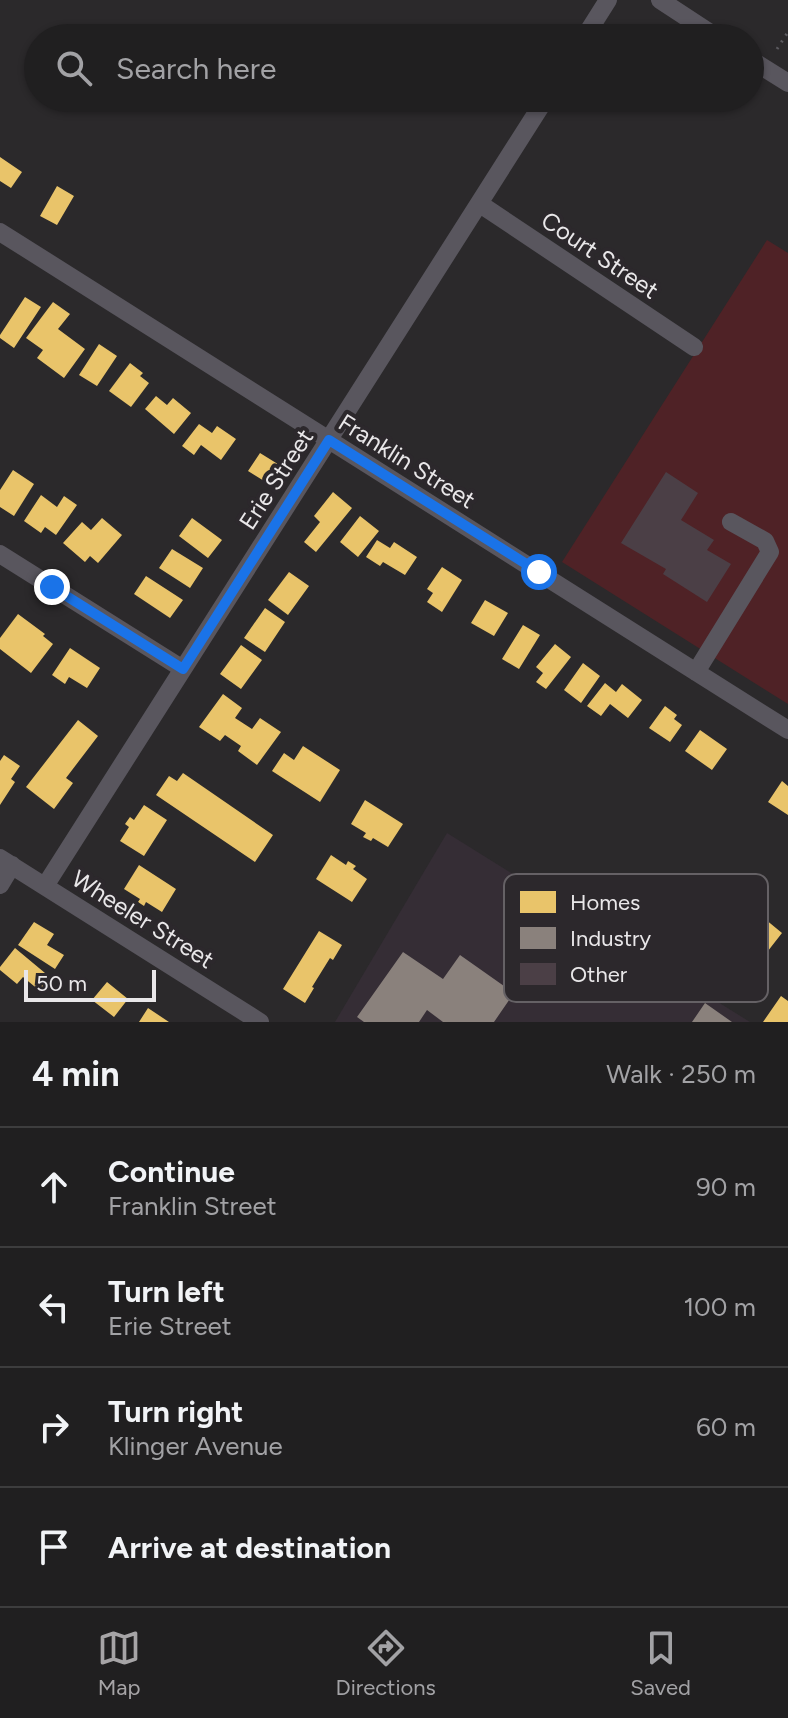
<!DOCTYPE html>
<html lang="en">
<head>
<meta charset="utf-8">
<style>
  body { margin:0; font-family:Figtree,sans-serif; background:#282729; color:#f1f3f6 }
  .scale { position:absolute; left:24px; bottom:20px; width:132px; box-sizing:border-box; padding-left:8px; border:4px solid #e9e7e9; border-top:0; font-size:22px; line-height:28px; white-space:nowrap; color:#e9e7e9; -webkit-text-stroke:6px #2c282c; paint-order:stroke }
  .stop { position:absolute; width:24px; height:24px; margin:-18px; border:6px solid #1a73e8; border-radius:50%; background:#fff }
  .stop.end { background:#1a73e8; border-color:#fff; box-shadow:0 2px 8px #0008 }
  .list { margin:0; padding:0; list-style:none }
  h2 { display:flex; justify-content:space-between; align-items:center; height:104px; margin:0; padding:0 32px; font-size:34px }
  h2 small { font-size:26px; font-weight:400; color:#a2a2a5 }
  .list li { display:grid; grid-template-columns:52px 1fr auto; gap:24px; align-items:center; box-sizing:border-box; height:120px; padding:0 32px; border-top:2px solid #3d3d3e }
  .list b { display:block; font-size:30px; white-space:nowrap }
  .list p { margin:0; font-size:26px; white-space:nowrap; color:#a2a2a5 }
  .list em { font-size:26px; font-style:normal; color:#a2a2a5 }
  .icon { flex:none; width:44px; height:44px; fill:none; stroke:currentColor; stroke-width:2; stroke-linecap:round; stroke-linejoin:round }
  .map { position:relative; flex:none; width:788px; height:1022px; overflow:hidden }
  .search { position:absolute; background:#201f20; box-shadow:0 2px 6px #0004; left:24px; right:24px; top:24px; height:88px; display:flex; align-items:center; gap:20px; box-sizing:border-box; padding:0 28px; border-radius:44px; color:#a2a2a5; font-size:30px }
  .sheet { height:584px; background:#201f20 }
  nav { display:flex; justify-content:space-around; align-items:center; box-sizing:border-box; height:112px; border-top:2px solid #3d3d3e; background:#201f20; font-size:22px; color:#a2a2a5 }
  nav a { display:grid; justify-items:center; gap:4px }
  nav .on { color:#a6a4a6 }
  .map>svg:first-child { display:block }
</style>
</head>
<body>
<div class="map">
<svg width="788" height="1022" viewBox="0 0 788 1022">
  <rect width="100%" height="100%" fill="#2b292b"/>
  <path fill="#352d35" d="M447 833 750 1022H335Z"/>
  <path fill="#4f2226" d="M767 240 788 253V704L562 562Z"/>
  <path fill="#e9c46a" d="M0 157 22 172 11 188 0 181Z
    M57 186 74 196 57 225 40 216Z
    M25 297 41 307 14 348 0 338V335Z
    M53 302 70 314 58 329 85 349 64 378 37 358 43 350 26 338Z
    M99 344 117 356 97 386 79 375Z
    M130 363 143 373 140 376 149 383 131 407 109 391Z
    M156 396 167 405 173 398 191 413 174 434 145 409Z
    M199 424 212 433 217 426 236 439 221 460 201 445 194 455 182 446Z
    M260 453 281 466 269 484 248 471Z
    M13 470 34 484 14 516 0 507V490Z
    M333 492 352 508 316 552 304 542 320 522 314 516Z
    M41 495 57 507 64 496 77 505 56 535 45 527 41 533 24 521Z
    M360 516 379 531 358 557 340 542Z
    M102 518 122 535 98 563 90 556 85 562 63 543 82 522 91 530Z
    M192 518 222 540 208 558 179 536Z
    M377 540 390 548 394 542 417 557 405 575 383 562 380 566 366 557Z
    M172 549 203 568 190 588 159 568Z
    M442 567 462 580 442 612 427 602 433 593 427 589Z
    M289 572 309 586 288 615 268 600Z
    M146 576 183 600 170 618 134 594Z
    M485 600 508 613 494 636 471 623Z
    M265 608 285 622 265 652 244 638Z
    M18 614 45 634 43 636 53 644 31 673 0 649V638Z
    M523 625 540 635 519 669 502 659Z
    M555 644 571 657 546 689 536 682 543 673 536 667Z
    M241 645 262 660 241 689 220 674Z
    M70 648 100 668 87 688 69 677 65 684 52 675Z
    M583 663 600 676 581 703 564 690Z
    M605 683 616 692 622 684 642 700 628 718 610 704 601 716 587 706Z
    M223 694 242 708 235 718 252 729 260 718 281 732 257 765 238 751 241 746 225 735 220 741 199 727Z
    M665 706 677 715 674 719 682 725 670 742 649 728Z
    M78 720 98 736 66 778 73 783 54 809 26 787Z
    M700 730 727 749 712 770 685 751Z
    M303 746 340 770 320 802 272 771 284 753 294 760Z
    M4 755 20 766 11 779 15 782 0 805V761Z
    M183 773 273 835 255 862 156 795 169 776 177 781Z
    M782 781 788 786V815L768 802Z
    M365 800 403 824 388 847 373 838 371 841 363 837 366 833 351 824Z
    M144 805 167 820 144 856 120 841 129 827 125 824 130 817 134 820Z
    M331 855 346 865 348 861 356 866 353 869 367 879 352 902 316 879Z
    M139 865 176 889 162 912 146 902 144 906 138 902 140 899 124 889Z
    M765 919 782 933 764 956 747 943Z
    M34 922 54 934 47 945 64 955 55 969 18 945Z
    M319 931 342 945 333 960 330 958 312 987 314 988 305 1003 283 989Z
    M15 948 51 978 40 991 23 977 17 984 0 970V967Z
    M107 982 128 999 114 1017 92 1000Z
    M781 996 788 1001V1022H763Z
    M148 1008 169 1022H139Z"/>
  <path fill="#8a817c" d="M403 952 443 979 460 955 514 993 494 1022H443L427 1010 419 1022H364L357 1017Z
    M705 1003 732 1022H692Z"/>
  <path fill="#4b3f46" d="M666 472 698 493 681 520 714 540 707 550 731 564 707 602 663 574 666 569 621 543Z"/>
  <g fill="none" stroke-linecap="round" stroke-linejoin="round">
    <path stroke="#5b595e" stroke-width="3" stroke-dasharray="2 6" stroke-linecap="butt" d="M777 49 788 32"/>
    <path stroke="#59565e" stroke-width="18" d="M660 0 718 38
      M584 38 608 0
      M750 59 788 83
      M480 204 694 347
      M0 232 788 730
      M0 554 183 669
      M696 672 770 552 765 541 731 522
      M0 858 260 1022
      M0 885 12 865
      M45 886 546 98"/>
  </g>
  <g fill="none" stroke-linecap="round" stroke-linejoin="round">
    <path stroke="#1a73e8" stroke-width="10" d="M52 587 183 669 329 440 539 572"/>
  </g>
  <g text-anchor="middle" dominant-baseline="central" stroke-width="8" stroke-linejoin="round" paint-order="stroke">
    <g font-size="24" fill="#e9e7e9" stroke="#2c282c">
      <text transform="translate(600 255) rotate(34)">Court Street</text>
      <text transform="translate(407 461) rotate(32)">Franklin Street</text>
      <text transform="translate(276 479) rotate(-57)">Erie Street</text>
      <text transform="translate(143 919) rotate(32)">Wheeler Street</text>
    </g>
  </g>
  <rect x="504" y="874" width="264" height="128" rx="12" fill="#2c282c" stroke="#656165" stroke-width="2"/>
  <rect x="520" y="891" width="36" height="22" fill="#e9c46a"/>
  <rect x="520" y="927" width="36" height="22" fill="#8a817c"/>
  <rect x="520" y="963" width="36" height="22" fill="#4b3f46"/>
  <g font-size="22" fill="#e9e7e9">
    <text x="570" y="910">Homes</text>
    <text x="570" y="946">Industry</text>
    <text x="570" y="982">Other</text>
  </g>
</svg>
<div class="scale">50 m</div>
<div class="stop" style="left:539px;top:572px"></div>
<div class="stop end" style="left:52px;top:587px"></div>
<div class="search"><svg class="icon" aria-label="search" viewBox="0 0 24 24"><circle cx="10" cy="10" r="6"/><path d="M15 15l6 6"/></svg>Search here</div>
</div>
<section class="sheet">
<h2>4 min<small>Walk · 250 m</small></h2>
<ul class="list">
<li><svg class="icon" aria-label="ahead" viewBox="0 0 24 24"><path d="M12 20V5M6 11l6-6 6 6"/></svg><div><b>Continue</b><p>Franklin Street</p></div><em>90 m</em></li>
<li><svg class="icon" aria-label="left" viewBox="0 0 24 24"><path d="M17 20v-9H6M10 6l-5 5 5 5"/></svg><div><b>Turn left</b><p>Erie Street</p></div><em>100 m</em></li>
<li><svg class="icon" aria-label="right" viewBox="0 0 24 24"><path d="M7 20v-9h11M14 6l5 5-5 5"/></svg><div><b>Turn right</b><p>Klinger Avenue</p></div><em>60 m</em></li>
<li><svg class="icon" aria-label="arrive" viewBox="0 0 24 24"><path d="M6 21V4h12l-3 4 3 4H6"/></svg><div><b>Arrive at destination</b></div></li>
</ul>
</section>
<nav>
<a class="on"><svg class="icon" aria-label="map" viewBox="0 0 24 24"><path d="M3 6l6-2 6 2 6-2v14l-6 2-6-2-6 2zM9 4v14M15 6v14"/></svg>Map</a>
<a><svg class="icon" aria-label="directions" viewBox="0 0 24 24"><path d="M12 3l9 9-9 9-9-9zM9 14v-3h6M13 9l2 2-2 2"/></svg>Directions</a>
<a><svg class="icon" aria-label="saved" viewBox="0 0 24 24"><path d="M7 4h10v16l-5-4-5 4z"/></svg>Saved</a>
</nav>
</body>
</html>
